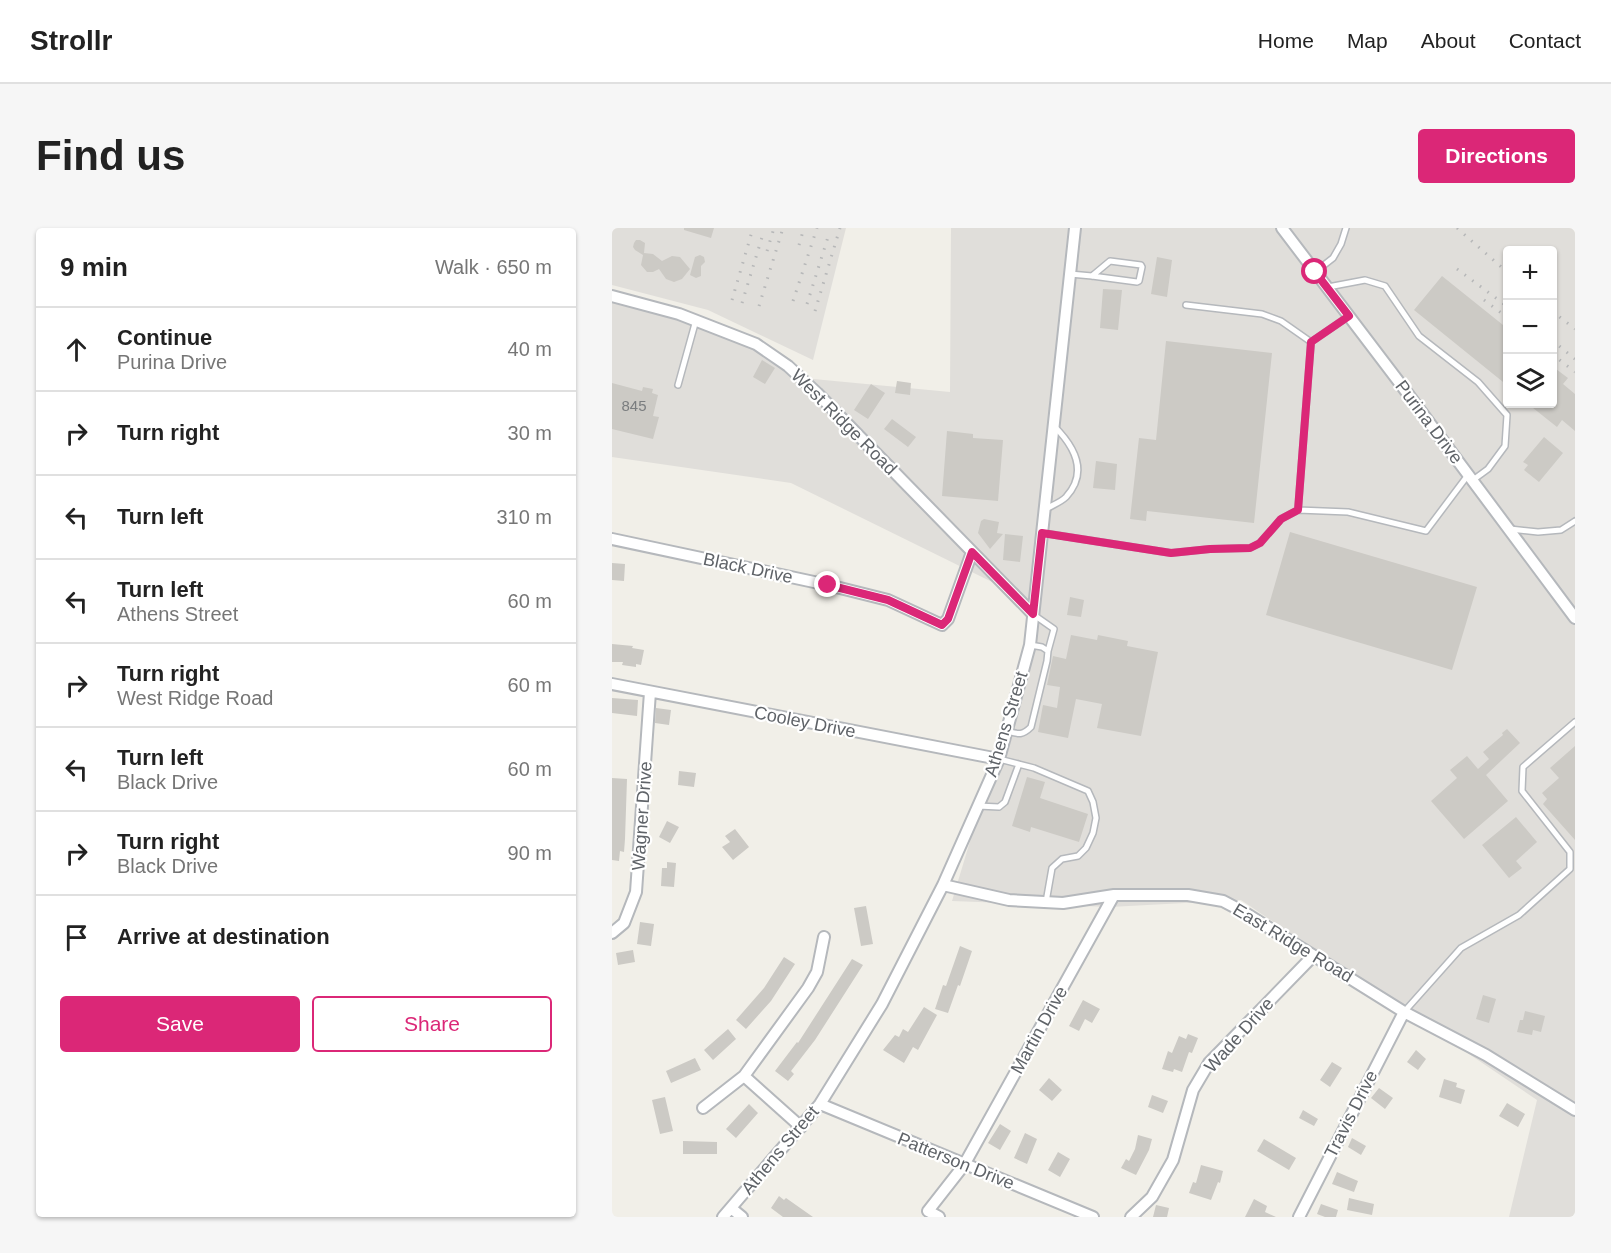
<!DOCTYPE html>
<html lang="en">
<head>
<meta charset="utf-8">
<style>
  body { margin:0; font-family:Helvetica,sans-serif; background:#f6f6f6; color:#222 }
  .controls { position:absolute; right:18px; top:18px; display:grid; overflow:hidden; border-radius:6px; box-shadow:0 2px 4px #0004 }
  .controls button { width:54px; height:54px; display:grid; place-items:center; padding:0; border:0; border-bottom:2px solid #e0e0e0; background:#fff; color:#222; font:30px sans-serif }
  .stop { position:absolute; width:18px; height:18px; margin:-14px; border:4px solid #db2777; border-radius:50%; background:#fff }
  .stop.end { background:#db2777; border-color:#fff; box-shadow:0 2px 6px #0008 }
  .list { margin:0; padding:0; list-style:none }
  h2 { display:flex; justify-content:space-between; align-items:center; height:78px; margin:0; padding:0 24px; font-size:26px }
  h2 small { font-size:20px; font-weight:400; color:#767676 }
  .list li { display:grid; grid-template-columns:39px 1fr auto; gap:18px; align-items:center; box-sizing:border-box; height:84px; padding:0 24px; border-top:2px solid #e0e0e0 }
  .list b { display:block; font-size:22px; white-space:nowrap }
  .list p { margin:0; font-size:20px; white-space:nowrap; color:#767676 }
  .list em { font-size:20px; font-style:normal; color:#767676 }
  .actions { display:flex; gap:12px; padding:18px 24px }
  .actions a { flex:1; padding:14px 0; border:2px solid #db2777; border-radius:6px; text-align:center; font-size:21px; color:#db2777 }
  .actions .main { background:#db2777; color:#fff }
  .icon { flex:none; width:33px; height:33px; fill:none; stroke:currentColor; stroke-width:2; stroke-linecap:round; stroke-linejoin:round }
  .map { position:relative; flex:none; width:963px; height:989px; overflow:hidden; border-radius:6px }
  header { display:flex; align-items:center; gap:36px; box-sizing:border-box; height:84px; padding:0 30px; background:#fff; border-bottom:2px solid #e0e0e0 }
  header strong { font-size:28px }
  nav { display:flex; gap:33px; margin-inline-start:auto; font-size:21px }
  .intro { display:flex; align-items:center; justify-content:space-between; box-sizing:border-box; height:144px; padding:0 36px }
  h1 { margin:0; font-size:42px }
  .button { padding:15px 27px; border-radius:6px; background:#db2777; color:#fff; font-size:21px; font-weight:700 }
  main { display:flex; gap:36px; padding:0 36px }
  aside { flex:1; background:#fff; border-radius:6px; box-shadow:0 2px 4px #0004 }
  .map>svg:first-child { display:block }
</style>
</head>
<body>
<header>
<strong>Strollr</strong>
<nav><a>Home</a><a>Map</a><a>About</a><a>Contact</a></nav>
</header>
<div class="intro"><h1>Find us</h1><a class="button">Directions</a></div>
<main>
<aside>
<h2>9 min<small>Walk · 650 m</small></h2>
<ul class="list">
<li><svg class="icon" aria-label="ahead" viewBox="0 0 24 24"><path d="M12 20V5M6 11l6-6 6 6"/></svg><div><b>Continue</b><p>Purina Drive</p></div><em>40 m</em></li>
<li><svg class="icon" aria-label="right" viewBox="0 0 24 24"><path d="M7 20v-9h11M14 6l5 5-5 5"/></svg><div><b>Turn right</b></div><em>30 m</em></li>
<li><svg class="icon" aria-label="left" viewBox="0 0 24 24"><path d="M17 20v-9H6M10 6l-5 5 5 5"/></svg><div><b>Turn left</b></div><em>310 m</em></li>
<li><svg class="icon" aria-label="left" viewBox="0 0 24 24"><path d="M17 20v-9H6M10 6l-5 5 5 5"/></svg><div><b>Turn left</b><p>Athens Street</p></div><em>60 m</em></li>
<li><svg class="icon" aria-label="right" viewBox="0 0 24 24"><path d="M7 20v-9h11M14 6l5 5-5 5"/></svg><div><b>Turn right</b><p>West Ridge Road</p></div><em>60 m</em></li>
<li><svg class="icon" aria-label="left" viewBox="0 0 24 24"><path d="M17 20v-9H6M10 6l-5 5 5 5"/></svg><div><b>Turn left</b><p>Black Drive</p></div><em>60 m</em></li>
<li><svg class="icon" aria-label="right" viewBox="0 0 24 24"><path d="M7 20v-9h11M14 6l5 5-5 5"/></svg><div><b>Turn right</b><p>Black Drive</p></div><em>90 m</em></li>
<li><svg class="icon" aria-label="arrive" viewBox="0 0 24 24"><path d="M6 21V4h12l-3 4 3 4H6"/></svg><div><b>Arrive at destination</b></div></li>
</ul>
<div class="actions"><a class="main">Save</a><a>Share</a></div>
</aside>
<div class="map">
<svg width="963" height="989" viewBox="0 0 963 989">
  <rect width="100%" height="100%" fill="#f1efe8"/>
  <path fill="#e0deda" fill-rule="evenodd" d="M0 0H234L201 132 96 82 0 57Z
    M339 0H960L963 4V989H897L925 872 629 672 498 679 340 673 429 378 179 255 0 229V68L34 77 157 123 191 150 338 164ZM896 22H940V176H896Z"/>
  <path fill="#cccac5" d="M72 0H102L99 10 72 2Z
    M24 12H28L33 15 32 25 41 26 50 33 60 28 68 29 78 41 70 51 62 54 54 51 47 41 41 44H35L29 37 31 27 23 22 21 19 22 15Z
    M88 27 92 29 93 34 89 38V48L84 50 78 47 83 29Z
    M545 29 560 32 555 69 539 66Z
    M830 48 896 101V158L802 82Z
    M491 61 510 62 506 102 488 100Z
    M554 113 660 125 642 295 535 283 534 293 518 291 527 210 544 212Z
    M150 132 163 140 153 156 141 149Z
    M940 138 956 150 951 156 963 166V203L950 192 945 199 916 176H940Z
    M285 153 299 155 298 167 283 165Z
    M0 155 30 163 31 159 41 161 40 165 46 167 41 188 47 189 41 211 0 201Z
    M259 156 273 165 256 191 242 182Z
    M280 191 304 209 296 219 272 201Z
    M335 203 361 206V210L391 212 386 273 330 268Z
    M932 209 951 225 927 254 912 242 916 237 911 234Z
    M484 233 505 236 503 262 481 260Z
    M372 291 387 294 385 305 391 306 378 321 366 305 369 293Z
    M678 304 865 359 840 442 654 387Z
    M393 306 411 308 408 334 391 332Z
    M0 335 13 336 12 353 0 352Z
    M458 369 472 372 469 389 455 387Z
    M459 407 485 412 486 407 516 413 515 418 546 424 529 508 485 500 490 476 464 471 456 510 426 504 431 477 445 480 448 459 435 457 441 428 454 431Z
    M0 416 21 418 20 420 32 422 29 437 24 436V439L10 437 11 434H0Z
    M0 470 26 472 25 488 0 485Z
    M44 480 59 482 57 497 43 495Z
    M895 501 908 515 874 547 896 573 852 611 819 573 845 550 838 542 855 528 866 541 877 531 871 524 891 507 890 505Z
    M963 518V612L931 576 935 571 930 565 947 550 938 540Z
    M67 543 84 545 82 559 66 557Z
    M415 549 433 554 428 570 476 586 467 614 419 599 418 604 400 598Z
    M0 550 15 551 13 611 12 624 8 623 7 633 0 632Z
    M904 589 925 614 904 633 910 640 897 650 870 617Z
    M55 593 67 599 58 615 47 609Z
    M123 601 137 619 121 632 110 619 118 614 113 608Z
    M55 634 64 635 62 659 49 658 50 640H55Z
    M254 678 261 716 249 718 242 680Z
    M28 694 42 696 39 718 25 716Z
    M348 718 360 723 348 758 346 757 336 785 323 781 331 757 334 758Z
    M21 722 23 734 6 737 4 725Z
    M172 729 183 736 159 773 134 801 124 792 152 760Z
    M240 731 251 737 203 812 179 843 182 846 176 853 163 843 185 814 186 815Z
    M871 767 884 771 877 795 864 791Z
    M471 772 488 781 480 795 473 791 467 803 457 798Z
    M312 779 325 787 306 822 301 819 292 835 271 822 283 807 287 809 291 801 296 804Z
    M913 783 933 788 929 804 921 802 920 807 905 804 908 792H911Z
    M116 801 124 811 101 832 92 822Z
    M576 806 586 810 580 825 577 824 570 844 562 841 561 844 550 841 556 823 560 825 567 808 574 811Z
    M804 822 814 831 806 842 795 834Z
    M83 830 89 842 59 855 54 843Z
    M720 834 730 840 718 859 708 852Z
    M437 850 450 862 440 873 427 862Z
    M832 851 845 855 844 859 853 862 849 876 827 869Z
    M767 860 781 870 773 881 759 870Z
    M540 867 556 873 551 885 536 879Z
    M53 869 61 903 48 906 40 872Z
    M895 875 913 886 906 899 887 888Z
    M137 876 146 885 124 910 114 901Z
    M691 882 706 891 702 898 687 890Z
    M388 896 399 903 388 922 376 915Z
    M413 905 425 911 415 936 402 930Z
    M526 907 540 911 537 922 524 947 509 940 514 931 517 933 523 921Z
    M740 910 754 918 749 927 736 919Z
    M652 911 684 930 677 942 645 923Z
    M71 913 105 914V926H71Z
    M446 924 458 931 448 949 436 942Z
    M589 937 611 943 608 955 606 954 599 972 577 965 581 954 584 955Z
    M725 944 746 953 742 964 720 956Z
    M167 968 172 972 174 970 201 989H171L159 980Z
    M737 970 762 976 760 987 735 982Z
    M642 971 655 978 653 984 664 989H633Z
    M709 976 726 982 724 989H713L705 986Z
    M544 977 557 980 555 989H541Z"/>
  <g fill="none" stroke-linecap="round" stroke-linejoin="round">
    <defs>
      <path id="lane" d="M703 44 721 30 729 16 734 0
        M458 46 480 48 525 54 527 53 530 39 529 37 498 33 480 48
        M716 59 753 52 773 58 807 108 866 154 895 187 893 218 876 241 861 252
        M574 77 650 86 669 93 699 114
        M66 157 84 92
        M434 281C441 277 449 274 454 269 477 244 462 218 442 198
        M686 282 699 114 737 88
        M898 301 926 304 949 302 963 293
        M431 305 559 325 598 321 638 320 648 315 669 291 686 282 736 284 814 303 856 247
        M422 387 442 401 436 423
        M395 503C406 506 410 508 419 499L435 433 436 423 430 419 418 417
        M387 531 422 540 476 563 481 574 484 590 481 605 474 620 466 628 450 631 440 640 434 674
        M366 578 387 579 393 574 407 536
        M792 784 849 720 907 687 958 641V624L910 563 911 539 963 494"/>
      <path id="street" d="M670 0 790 158 963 390
        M0 68 67 86 144 116 176 138 205 165 421 386
        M0 311 216 357 276 372 330 397 336 391 360 324
        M0 456 387 531
        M331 657 397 672 451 675 502 667H576L611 673 630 683 792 784 874 827 963 882
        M0 705 12 695 24 664 38 464
        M132 848 189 899
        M208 876 481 989
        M91 880 132 848 196 760 205 744 212 709
        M119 980 130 989
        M111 989 208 876 270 776 331 657 387 531 418 417 463 0
        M327 989 316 983 352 937 502 667
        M519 989 540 969 561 932 581 862 597 835 701 728
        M687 989 792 784"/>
    </defs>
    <use href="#lane" stroke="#b5b8bc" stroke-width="8"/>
    <use href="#street" stroke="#b5b8bc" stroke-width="14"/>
    <use href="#lane" stroke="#fff" stroke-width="5"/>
    <use href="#street" stroke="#fff" stroke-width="10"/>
    <path stroke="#b6b7b8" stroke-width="3" stroke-dasharray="1.5 8" stroke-linecap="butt" d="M845 0 896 45
      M187 17 192 0
      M155 23 162 0
      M845 41 896 79
      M120 72 141 0
      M872 72 896 90
      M181 73 205 0
      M130 75 151 6
      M195 76 216 9
      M147 78 171 0
      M203 83 228 0
      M940 83 963 101
      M940 112 963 131
      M940 126 963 144"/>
  </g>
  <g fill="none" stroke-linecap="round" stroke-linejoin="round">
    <path stroke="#db2777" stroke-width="8" d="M216 357 276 372 330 397 336 391 360 324 421 386 430 305 559 325 598 321 638 320 648 315 669 291 686 282 699 114 737 88 703 44"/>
  </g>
  <g text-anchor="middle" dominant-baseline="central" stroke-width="4.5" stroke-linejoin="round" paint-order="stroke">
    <g font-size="15" fill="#7a7d7f">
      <text x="22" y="177">845</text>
    </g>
    <g font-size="18" fill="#5f6368" stroke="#fff">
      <text transform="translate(232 194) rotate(45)">West Ridge Road</text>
      <text transform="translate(817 194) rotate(53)">Purina Drive</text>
      <text transform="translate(136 340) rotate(12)">Black Drive</text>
      <text transform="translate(193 494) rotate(11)">Cooley Drive</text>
      <text transform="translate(394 496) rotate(-73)">Athens Street</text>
      <text transform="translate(30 588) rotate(-86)">Wagner Drive</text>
      <text transform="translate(681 715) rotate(31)">East Ridge Road</text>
      <text transform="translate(427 802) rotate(-61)">Martin Drive</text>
      <text transform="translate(627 807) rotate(-48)">Wade Drive</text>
      <text transform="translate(739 886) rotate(-63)">Travis Drive</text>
      <text transform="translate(168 922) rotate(-50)">Athens Street</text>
      <text transform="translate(344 933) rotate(22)">Patterson Drive</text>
    </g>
  </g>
</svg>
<div class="controls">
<button>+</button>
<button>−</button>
<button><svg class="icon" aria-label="layers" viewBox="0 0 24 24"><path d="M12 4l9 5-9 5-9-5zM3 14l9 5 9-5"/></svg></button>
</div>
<div class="stop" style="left:703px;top:44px"></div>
<div class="stop end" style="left:216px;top:357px"></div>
</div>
</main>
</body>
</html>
